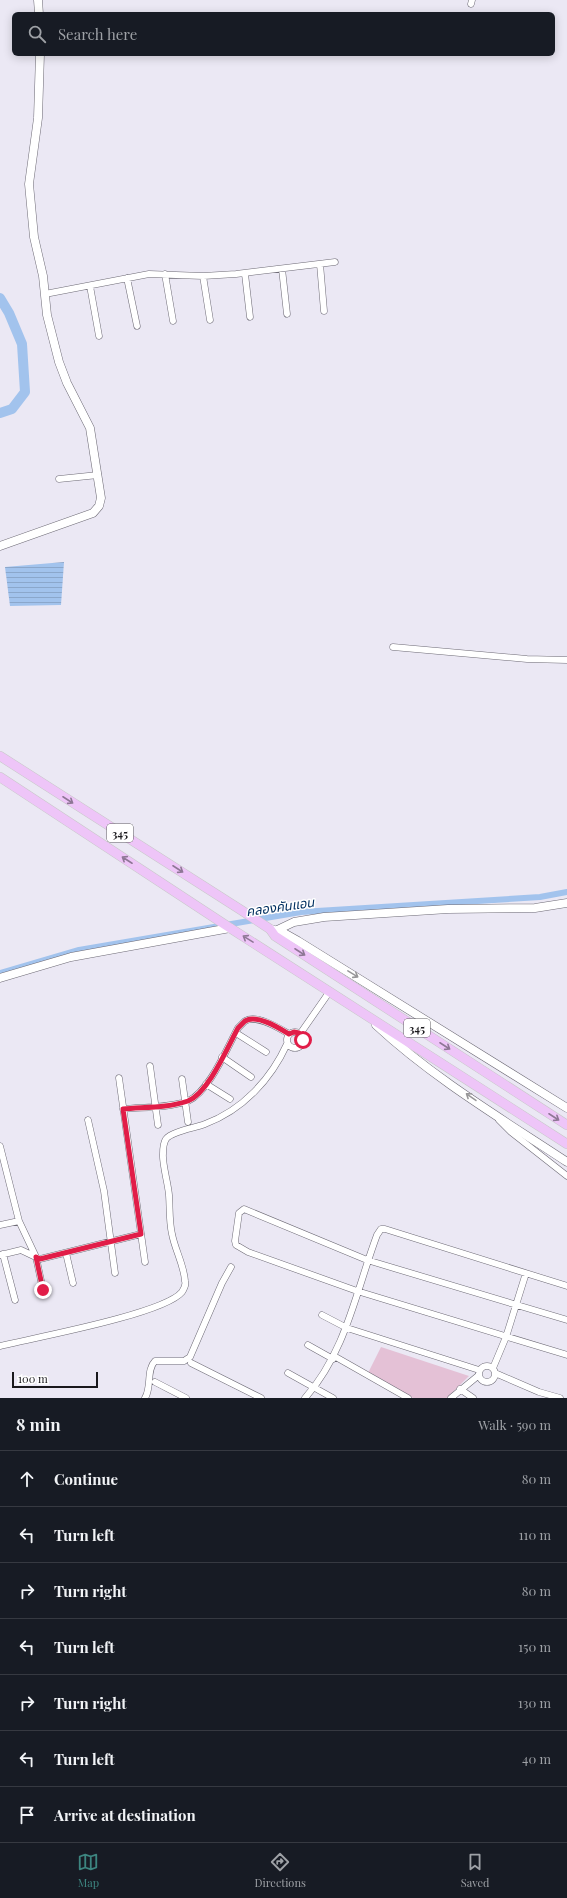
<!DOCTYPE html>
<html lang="en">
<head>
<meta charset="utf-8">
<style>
  body { margin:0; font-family:"Playfair Display","Noto Sans Thai",serif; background:#242831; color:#f1f3f6 }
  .scale { position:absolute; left:12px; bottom:10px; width:86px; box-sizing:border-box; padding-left:4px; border:2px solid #19181c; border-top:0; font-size:11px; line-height:14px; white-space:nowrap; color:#19181c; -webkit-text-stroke:3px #fff; paint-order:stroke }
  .stop { position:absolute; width:12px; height:12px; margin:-9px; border:3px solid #e11d48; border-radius:50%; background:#fff }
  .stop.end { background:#e11d48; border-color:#fff; box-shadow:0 1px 4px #0008 }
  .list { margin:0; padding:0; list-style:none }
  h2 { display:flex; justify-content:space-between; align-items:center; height:52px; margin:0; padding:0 16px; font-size:17px }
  h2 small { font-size:13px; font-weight:400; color:#9ea1a6 }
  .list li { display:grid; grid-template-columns:26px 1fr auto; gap:12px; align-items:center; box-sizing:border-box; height:56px; padding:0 16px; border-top:1px solid #363941 }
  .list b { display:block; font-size:15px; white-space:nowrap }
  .list em { font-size:13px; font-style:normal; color:#9ea1a6 }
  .icon { flex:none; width:22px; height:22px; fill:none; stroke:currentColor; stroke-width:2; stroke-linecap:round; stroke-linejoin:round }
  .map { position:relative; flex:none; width:567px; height:1398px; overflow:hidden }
  .search { position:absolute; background:#171b24; box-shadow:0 2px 10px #0003; left:12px; right:12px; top:12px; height:44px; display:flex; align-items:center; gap:10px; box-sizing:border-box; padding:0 14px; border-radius:6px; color:#9ea1a6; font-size:15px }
  .sheet { height:444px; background:#171b24 }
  nav { display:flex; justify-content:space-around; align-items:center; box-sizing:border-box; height:56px; border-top:1px solid #363941; background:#171b24; font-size:11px; color:#9ea1a6 }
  nav a { display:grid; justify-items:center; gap:2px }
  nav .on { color:#3d8580 }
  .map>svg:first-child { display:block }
</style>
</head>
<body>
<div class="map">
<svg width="567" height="1398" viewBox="0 0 567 1398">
  <defs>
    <pattern id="water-rules" width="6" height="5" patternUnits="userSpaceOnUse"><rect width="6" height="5" fill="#a2c3ed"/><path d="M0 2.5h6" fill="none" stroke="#8ba7cb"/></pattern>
  </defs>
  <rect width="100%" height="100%" fill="#ebe8f4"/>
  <path fill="#e4c1d6" d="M381 1347 469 1376 447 1398H413L368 1373Z"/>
  <path fill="url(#water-rules)" d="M64 562 61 605 10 606 5 567Z"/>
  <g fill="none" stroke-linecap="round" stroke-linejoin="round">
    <path stroke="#a2c3ed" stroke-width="6" d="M0 973 79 950 301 912 540 897 567 892"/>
    <path stroke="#a2c3ed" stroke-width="10" d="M0 298 9 313 22 344 25 392 12 409 0 413"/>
    <defs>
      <path id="street" d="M471 4 472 0
        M320 264 324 311
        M282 269 287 314
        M165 274 173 321
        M245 274 250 317
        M203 276 210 320
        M127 278 137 326
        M90 286 99 336
        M45 294 149 274 203 276 236 274 335 262
        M59 479 98 475
        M393 647 527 659 567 660
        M287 1040a8 8 0 1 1 16 0a8 8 0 1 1-16 0Z
        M236 1033 266 1052
        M300 1034 330 991
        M222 1057 251 1077
        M150 1066 158 1125
        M119 1078 145 1262
        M182 1079 188 1122
        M206 1084 230 1099
        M123 1109C144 1107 168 1108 188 1101 209 1092 227 1048 238 1028 240 1026 243 1023 245 1021 257 1014 279 1028 289 1034
        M88 1120 104 1191 115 1273
        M499 1120 511 1132 567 1176
        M0 1146 19 1221 36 1257 43 1290
        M0 1225 19 1221
        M66 1253 73 1283
        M3 1254 15 1300
        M0 1255 21 1250 40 1259 141 1234
        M322 1315 347 1328 479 1370
        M567 1320 367 1260 244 1209 239 1213 235 1241 236 1245 248 1252 357 1291 567 1355
        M308 1345 333 1359
        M0 1346C33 1338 164 1314 182 1292 184 1289 186 1284 185 1281 184 1265 175 1250 172 1234 169 1221 170 1209 169 1195 168 1183 162 1163 163 1154 163 1149 164 1142 166 1139 172 1131 196 1128 205 1124 243 1110 271 1079 287 1044
        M334 1356 408 1398
        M191 1363 261 1398
        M479 1374a8 8 0 1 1 16 0a8 8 0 1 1-16 0Z
        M493 1368 506 1337 526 1273
        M288 1373 333 1398
        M495 1373 539 1392 560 1398
        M155 1382 186 1398
        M460 1389 473 1398
        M145 1398C152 1387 146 1370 155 1361H184L190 1357 222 1283 231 1267
        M305 1398C346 1352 356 1291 377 1235L381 1229H385L567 1286
        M451 1398 479 1375"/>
      <path id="secondary" d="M38 0 39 14
        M0 546 93 513 99 506 101 498 90 428 67 383 59 362 47 315 43 276 34 237 29 184 38 118 40 54
        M270 929 282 932 298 941 567 1108
        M273 932 294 922 324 917 448 909 535 908 567 903
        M0 978 71 957 230 928
        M376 1025C433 1078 502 1119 567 1162"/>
      <path id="primary" d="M0 756 241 910 270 929 275 936 567 1125
        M0 777 227 926 567 1144"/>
    </defs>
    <use href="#street" stroke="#6d6a75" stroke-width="7"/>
    <use href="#secondary" stroke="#6d6a75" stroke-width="9"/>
    <use href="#primary" stroke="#c8c8c9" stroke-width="10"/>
    <use href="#street" stroke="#fff" stroke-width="6"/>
    <use href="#secondary" stroke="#fff" stroke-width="8"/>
    <use href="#primary" stroke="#eec5f8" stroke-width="9"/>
  </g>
  <defs><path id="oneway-shaft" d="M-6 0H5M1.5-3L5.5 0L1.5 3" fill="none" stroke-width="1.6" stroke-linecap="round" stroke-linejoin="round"/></defs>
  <g stroke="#8e7795">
    <use href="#oneway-shaft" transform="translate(68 800) rotate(33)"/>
    <use href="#oneway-shaft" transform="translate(127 860) rotate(-147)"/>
    <use href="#oneway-shaft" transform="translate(178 869) rotate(33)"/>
    <use href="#oneway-shaft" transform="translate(248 939) rotate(-148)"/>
    <use href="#oneway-shaft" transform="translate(300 952) rotate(33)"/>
    <use href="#oneway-shaft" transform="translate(445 1046) rotate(33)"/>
    <use href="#oneway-shaft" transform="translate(554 1117) rotate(33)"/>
  </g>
  <g stroke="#989799">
    <use href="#oneway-shaft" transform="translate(353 974) rotate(31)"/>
    <use href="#oneway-shaft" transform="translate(471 1097) rotate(-145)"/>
  </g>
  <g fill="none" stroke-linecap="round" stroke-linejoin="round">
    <path stroke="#e11d48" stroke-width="5" d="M43 1290 36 1257 40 1259 141 1234 123 1109C144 1107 168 1108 188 1101 209 1092 227 1048 238 1028 240 1026 243 1023 245 1021 257 1014 279 1028 289 1034L294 1032 299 1033 303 1040"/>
  </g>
  <g text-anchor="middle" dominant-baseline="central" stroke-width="3" stroke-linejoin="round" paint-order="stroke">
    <g fill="#fff" stroke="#5e5d60" stroke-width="1">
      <rect x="107" y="824" width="26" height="18" rx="3"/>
      <rect x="404" y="1019" width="26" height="18" rx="3"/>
    </g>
    <g font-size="11" font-weight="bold" fill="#19181c">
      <text x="120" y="833">345</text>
      <text x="417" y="1028">345</text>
    </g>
    <g font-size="13" font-style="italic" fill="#002f60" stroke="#fff">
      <text transform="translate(280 906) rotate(-8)">คลองคันแอน</text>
    </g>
  </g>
</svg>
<div class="scale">100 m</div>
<div class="stop" style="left:303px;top:1040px"></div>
<div class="stop end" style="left:43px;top:1290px"></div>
<div class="search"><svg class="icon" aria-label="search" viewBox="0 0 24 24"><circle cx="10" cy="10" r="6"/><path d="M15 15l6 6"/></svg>Search here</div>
</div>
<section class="sheet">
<h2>8 min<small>Walk · 590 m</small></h2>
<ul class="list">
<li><svg class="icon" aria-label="ahead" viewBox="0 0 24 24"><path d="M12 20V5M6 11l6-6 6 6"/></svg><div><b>Continue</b></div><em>80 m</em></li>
<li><svg class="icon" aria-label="left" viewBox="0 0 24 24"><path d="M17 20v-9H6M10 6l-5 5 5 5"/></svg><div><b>Turn left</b></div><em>110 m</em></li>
<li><svg class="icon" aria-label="right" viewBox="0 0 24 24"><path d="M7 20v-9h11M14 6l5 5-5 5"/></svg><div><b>Turn right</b></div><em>80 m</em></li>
<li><svg class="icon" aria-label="left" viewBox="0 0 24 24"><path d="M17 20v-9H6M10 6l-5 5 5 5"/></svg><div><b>Turn left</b></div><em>150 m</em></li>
<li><svg class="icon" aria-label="right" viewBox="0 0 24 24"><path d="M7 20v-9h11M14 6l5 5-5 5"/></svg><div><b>Turn right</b></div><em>130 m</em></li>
<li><svg class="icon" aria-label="left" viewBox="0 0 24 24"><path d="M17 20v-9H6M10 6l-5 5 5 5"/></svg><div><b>Turn left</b></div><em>40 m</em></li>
<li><svg class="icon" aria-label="arrive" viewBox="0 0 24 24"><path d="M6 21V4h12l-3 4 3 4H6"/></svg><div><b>Arrive at destination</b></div></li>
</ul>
</section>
<nav>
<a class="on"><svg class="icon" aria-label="map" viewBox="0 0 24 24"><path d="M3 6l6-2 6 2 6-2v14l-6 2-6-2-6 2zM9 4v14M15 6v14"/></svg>Map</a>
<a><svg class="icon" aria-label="directions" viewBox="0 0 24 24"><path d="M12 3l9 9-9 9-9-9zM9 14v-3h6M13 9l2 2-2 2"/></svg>Directions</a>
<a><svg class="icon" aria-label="saved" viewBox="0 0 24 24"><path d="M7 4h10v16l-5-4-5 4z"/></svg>Saved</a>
</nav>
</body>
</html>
